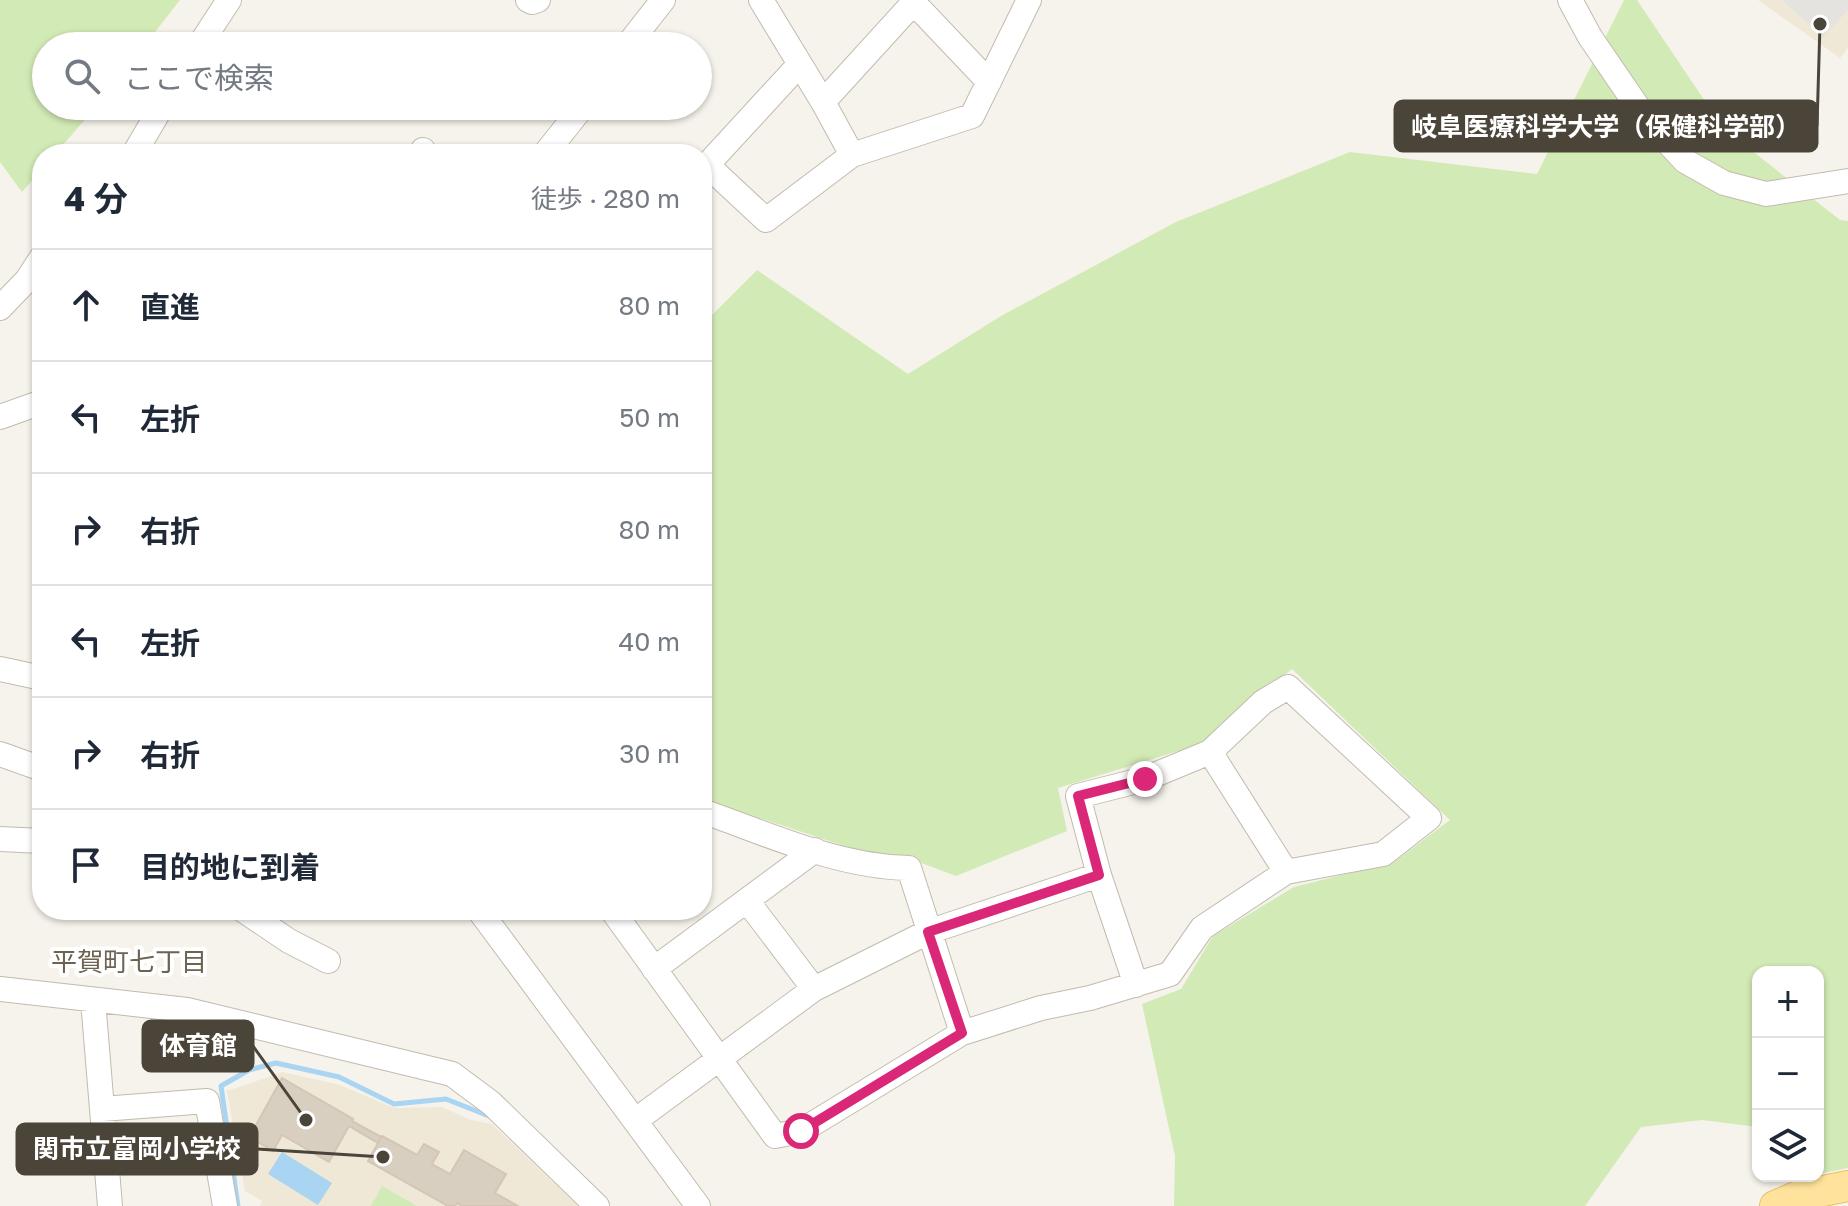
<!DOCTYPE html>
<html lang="ja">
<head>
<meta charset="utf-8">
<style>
  body { margin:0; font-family:"Golos Text","Noto Sans JP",sans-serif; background:#f2f2f3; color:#1f2937 }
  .controls { position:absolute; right:24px; bottom:24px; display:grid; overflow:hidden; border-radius:16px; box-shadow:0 2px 6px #0004 }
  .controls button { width:72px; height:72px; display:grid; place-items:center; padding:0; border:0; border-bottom:2px solid #e0e1e3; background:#fff; color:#1f2937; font:40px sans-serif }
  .stop { position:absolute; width:24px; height:24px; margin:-18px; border:6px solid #db2777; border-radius:50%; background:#fff }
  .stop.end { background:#db2777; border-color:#fff; box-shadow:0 2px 8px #0008 }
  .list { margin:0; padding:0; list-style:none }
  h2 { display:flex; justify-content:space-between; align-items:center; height:104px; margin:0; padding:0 32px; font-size:34px }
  h2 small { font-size:26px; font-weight:400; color:#747a83 }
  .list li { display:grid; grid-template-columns:52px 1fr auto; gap:24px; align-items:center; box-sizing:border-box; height:112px; padding:0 32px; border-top:2px solid #e0e1e3 }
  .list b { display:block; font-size:30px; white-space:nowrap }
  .list em { font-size:26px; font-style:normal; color:#747a83 }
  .icon { flex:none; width:44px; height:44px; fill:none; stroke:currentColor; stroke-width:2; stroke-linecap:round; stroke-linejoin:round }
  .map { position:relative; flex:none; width:1848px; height:1206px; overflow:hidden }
  .search { position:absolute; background:#fff; box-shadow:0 2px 6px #0004; left:32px; top:32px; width:680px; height:88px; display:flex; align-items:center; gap:20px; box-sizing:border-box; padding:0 28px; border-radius:44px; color:#747a83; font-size:30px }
  .panel { position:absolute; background:#fff; box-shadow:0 2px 6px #0004; left:32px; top:144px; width:680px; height:776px; border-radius:32px }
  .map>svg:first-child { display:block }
</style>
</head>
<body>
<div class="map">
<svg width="1848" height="1206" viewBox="0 0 1848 1206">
  <rect width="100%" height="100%" fill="#f6f3ec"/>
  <path fill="#efe8d6" d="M1758 0H1848V48L1840 58Z
    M283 1072 340 1085 394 1108 442 1107 471 1120 492 1124 578 1206H260L262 1201 245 1191 227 1091Z"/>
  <path fill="#d2eab5" d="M0 0H180L144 46H46V106H97L55 154H42V169L22 192 0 162Z
    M1624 0H1637L1723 128 1840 220 1848 221V1168L1818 1174V972H1758V1127L1702 1120 1641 1127 1585 1206H1174L1175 1156 1142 1004 1181 989 1213 936 1294 887 1394 862 1450 820 1292 669 1198 745 1058 788 1067 831 956 876 908 858H881L702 799V325L757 270 908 374 1001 316 1176 222 1350 152 1537 174Z
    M382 1186 417 1206H371Z"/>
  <path fill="#e5e3e0" d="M1782 0H1848V10L1823 37Z"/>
  <path fill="#a9d4f2" d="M282 1152 332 1183 318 1205 268 1174Z"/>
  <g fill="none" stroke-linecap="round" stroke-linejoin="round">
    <path stroke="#a9d4f2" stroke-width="5" d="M238 1206 221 1086 249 1070 276 1063 339 1077 394 1104 446 1099 494 1118"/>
  </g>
  <path fill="#d8cfc1" stroke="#d3c7b4" stroke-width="2" d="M282 1078 353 1119 352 1121 381 1137 378 1143 349 1126 329 1162 282 1135 273 1151 253 1139 259 1129 255 1127Z
    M382 1136 417 1155 424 1144 439 1152 432 1164 450 1174 464 1150 506 1174 495 1193 518 1206H462L457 1203 455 1206H448L368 1161Z"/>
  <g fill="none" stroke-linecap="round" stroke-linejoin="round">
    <defs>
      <path id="minor" d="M528 0 532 2 538 0
        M761 0 823 102 852 155
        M1570 0 1590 37 1646 119 1685 161 1724 183 1766 194 1848 181
        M914 3 989 82
        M199 46 229 0
        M627 46 663 0
        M799 65 707 165 766 220 852 155 972 116 1029 0
        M823 102 916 0
        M423 150 425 154
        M134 154 162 106
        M545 154 583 106
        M0 308 27 280 42 257
        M0 417 42 402
        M0 669 42 678
        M1210 752 1286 872
        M0 754 42 769
        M702 811C768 834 838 867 909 868L962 1033
        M0 839 42 841
        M748 902 814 989
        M243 910 289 941 328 961
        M479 910 698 1206
        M612 910 775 1136 801 1131 962 1033 1041 1008 1090 998 1170 974 1202 928 1286 872 1383 854 1429 818 1288 687 1263 702 1210 752 1145 779 1078 796 1099 875 1136 985
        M654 969 815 850
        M0 989 187 1010 452 1074 491 1103 597 1206
        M93 1000 110 1206
        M102 1109 207 1101 225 1206
        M636 1120 814 989 928 932 1099 875"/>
      <path id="major" d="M1775 1206 1798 1196 1848 1186"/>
    </defs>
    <use href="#minor" stroke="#c2bbae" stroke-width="26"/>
    <use href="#major" stroke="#e6c16a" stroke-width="32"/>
    <use href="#minor" stroke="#fff" stroke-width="24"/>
    <use href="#major" stroke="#ffe39c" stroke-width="30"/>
  </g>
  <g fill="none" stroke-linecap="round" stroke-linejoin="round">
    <path stroke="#db2777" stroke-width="10" d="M801 1131 962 1033 928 932 1099 875 1078 796 1145 779"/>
  </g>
  <g text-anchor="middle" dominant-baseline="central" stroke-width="8" stroke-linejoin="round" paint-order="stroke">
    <g font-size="26" fill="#6e6250" stroke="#fff">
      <text x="129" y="961">平賀町七丁目</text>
    </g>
  </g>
  <path fill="none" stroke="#4b4439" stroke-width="3" d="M1820 24L1817 126M306 1120L253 1046M383 1157L257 1149"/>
  <g fill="#4b4439" stroke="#fff" stroke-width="3">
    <circle cx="1820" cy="24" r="8"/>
    <circle cx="306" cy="1120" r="8"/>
    <circle cx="383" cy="1157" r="8"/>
  </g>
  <g fill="#4b4439" stroke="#4b4439" stroke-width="3">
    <rect x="1395" y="101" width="422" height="50" rx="8"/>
    <rect x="143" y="1021" width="110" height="50" rx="8"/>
    <rect x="17" y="1124" width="240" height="50" rx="8"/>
  </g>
  <g font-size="26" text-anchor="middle" font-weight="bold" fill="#fff">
    <text x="1606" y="136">岐阜医療科学大学（保健科学部）</text>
    <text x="198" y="1055">体育館</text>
    <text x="137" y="1158">関市立富岡小学校</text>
  </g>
</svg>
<div class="controls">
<button>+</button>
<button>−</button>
<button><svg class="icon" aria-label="layers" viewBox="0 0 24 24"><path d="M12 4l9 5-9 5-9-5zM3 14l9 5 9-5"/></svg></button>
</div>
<div class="stop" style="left:801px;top:1131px"></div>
<div class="stop end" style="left:1145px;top:779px"></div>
<div class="search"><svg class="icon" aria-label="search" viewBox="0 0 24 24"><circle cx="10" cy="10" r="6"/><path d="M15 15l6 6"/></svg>ここで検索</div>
<section class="panel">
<h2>4 分<small>徒歩 · 280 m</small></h2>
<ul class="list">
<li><svg class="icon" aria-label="ahead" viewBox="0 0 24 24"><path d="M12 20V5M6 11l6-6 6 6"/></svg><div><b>直進</b></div><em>80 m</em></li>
<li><svg class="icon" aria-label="left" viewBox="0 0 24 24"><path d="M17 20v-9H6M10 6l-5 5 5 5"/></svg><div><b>左折</b></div><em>50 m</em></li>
<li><svg class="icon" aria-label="right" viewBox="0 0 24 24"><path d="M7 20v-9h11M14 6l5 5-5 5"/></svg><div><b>右折</b></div><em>80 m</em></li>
<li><svg class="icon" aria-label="left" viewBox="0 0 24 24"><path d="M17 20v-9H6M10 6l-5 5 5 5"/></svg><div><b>左折</b></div><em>40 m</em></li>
<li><svg class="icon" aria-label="right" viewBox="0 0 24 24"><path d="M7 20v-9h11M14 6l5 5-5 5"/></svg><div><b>右折</b></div><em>30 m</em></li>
<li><svg class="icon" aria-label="arrive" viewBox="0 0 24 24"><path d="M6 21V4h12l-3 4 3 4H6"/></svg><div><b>目的地に到着</b></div></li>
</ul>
</section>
</div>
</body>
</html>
